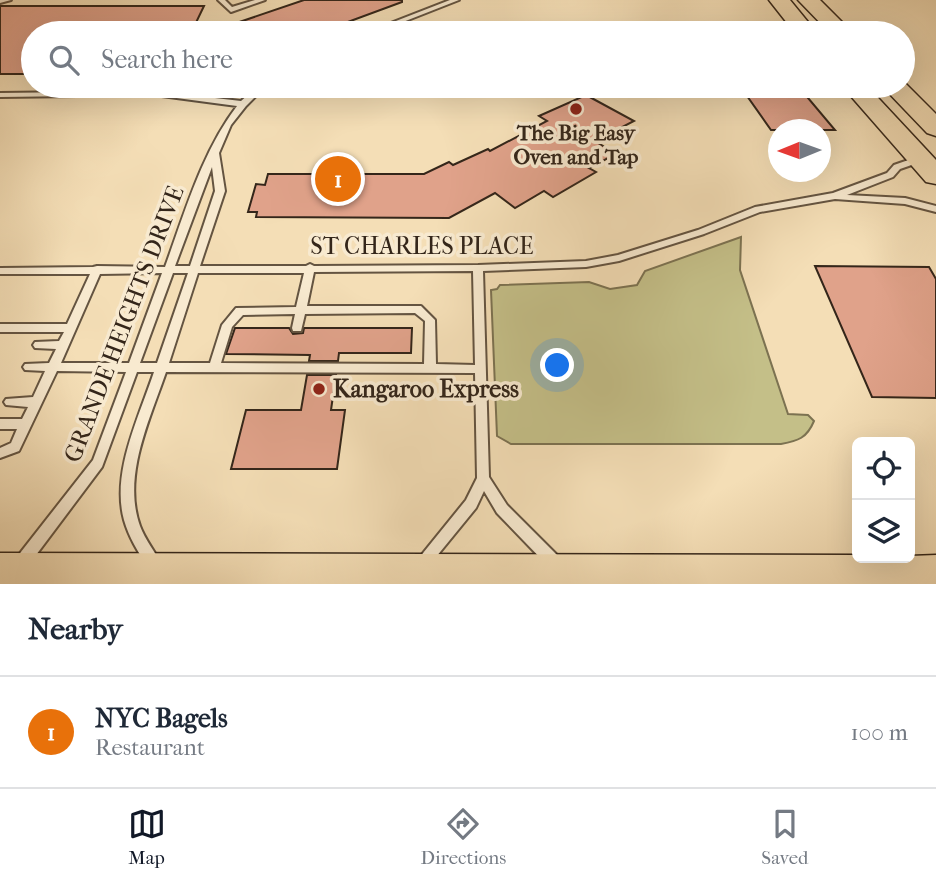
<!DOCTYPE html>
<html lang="en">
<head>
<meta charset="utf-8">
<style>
  body { margin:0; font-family:"IM FELL French Canon",serif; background:#f6f6f7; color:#1f2937 }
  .controls { position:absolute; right:21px; bottom:21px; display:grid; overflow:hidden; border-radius:10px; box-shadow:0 7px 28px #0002 }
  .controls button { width:63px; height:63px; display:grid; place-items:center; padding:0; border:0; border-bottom:2px solid #e0e1e3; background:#fff; color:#1f2937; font:35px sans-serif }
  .compass { position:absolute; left:768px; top:119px; width:63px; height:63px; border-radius:50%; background:#fff; box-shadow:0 7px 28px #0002; rotate:269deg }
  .you { position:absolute; left:558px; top:366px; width:24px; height:24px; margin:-18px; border:5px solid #fff; border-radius:50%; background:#1a73e8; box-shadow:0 0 0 10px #1a73e833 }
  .badge { display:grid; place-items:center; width:46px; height:46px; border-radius:50%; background:#111827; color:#fff; font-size:23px; font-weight:700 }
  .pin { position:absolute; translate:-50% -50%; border:4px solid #fff; box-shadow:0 2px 7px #0006 }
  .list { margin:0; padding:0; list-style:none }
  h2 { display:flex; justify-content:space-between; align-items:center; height:91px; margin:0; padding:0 28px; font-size:30px }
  h2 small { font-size:23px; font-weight:400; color:#747a83 }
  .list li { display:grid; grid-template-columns:46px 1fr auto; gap:21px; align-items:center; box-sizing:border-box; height:112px; padding:0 28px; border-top:2px solid #e0e1e3 }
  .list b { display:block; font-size:26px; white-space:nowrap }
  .list p { margin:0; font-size:23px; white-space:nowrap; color:#747a83 }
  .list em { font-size:23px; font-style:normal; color:#747a83 }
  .icon { flex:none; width:38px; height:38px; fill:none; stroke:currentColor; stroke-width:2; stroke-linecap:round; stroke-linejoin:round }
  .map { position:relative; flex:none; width:936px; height:584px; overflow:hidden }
  .search { position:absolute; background:#fff; box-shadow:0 7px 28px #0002; left:21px; right:21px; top:21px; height:77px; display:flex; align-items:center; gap:18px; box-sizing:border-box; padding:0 24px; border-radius:38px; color:#747a83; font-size:26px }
  .sheet { height:203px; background:#fff }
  nav { display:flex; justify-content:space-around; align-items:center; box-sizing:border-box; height:98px; border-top:2px solid #e0e1e3; background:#fff; font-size:19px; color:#747a83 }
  nav a { display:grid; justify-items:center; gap:4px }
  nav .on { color:#111827 }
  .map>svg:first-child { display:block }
</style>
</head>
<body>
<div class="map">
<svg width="936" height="584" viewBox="0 0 936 584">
  <rect width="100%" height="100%" fill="#f4deb6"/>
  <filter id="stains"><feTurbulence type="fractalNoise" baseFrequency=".00286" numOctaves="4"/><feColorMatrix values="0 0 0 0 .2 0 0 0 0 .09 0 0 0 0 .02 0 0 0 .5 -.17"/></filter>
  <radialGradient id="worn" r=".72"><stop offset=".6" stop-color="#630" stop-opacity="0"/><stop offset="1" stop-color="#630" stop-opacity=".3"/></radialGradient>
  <path fill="#c4bf88" stroke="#7c7251" stroke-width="2" d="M741 237 740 270 788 414 808 415 814 421C807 438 798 441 781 444H511L497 436 491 290 497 289 500 285 589 282 610 289 637 285 645 271Z"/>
  <path fill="#e0a28a" stroke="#34261a" stroke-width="2" d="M304 0H402V2L318 33H217L216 30Z
    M0 6H204L191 33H33V74H0Z
    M740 86H798L835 130H771Z
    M586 95 634 121 595 141 616 154 589 168 596 172 553 197 544 191 515 208 495 193 449 218 256 217 257 212H248L256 184 265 185 268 174H424L449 162 453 165 488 149 490 151 547 121 539 116Z
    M815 266 929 267 936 279V398L872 397Z
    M235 328H289L293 334 303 333 304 328H412L411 353H339L338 361H309L310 355 226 354Z
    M307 375H336L331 410H345L337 469H231L246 410H301Z"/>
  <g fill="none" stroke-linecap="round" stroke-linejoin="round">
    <defs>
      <path id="lane" d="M0 0H11L0 3Z
        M218 0H225L232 7 255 0H265L231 12Z
        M450 0H459L375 33H365Z
        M258 86H266L246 106 231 125 219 153 225 191 200 266H306L310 264 314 266 478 265 586 261 618 255 698 230 755 207 833 193 887 173 894 165 920 156 924 159 923 161 900 169 893 177 847 195 905 198 936 206V212L905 204 835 199 760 212 704 234 619 261 586 267 483 271 489 477 507 505 561 559 563 564 561 569 556 570 551 569 497 513 484 491 476 508 427 568 422 569 417 568 415 563 466 500 477 478 475 373 166 372C150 419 122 476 140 526 145 540 155 551 161 564L159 569 154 570 149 569C139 553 129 538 124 520 111 473 139 417 154 372H137L102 467 27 567 22 568 17 567 15 562 17 557 93 460 126 372 57 371 19 451 0 458V448L11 443 17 429H0V419H22L28 407 6 405 4 402 6 399 33 397 45 371 25 370 23 367 25 364 49 363 56 349 35 348 33 345 35 342 59 341 64 332H0V324H67L90 274H0V268L93 267 97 266 165 267C185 212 202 152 237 106L154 95 0 97V93L154 91 241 101ZM212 167 215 191 190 266H175ZM473 271 475 365 436 364 435 320 421 306H307L314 272ZM162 273 129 363H61L100 274ZM173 273H188L157 363H140ZM198 273H304L296 307 236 308 222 325 210 363H169ZM415 313 425 321 424 364 221 363 232 327 243 315 295 314 292 328 293 331H301L305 314Z"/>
      <path id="primary" d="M769 0H790L817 33H795Z
        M798 0H820L853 33H830Z
        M903 81 936 114V136L927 133 882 86H903Z
        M842 86H867L936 160V184L926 182Z
        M0 553 857 555V558L936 555V584H0Z"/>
    </defs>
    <use href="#lane" stroke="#645441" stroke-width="4"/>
    <use href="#primary" stroke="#34261a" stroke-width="3"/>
    <use href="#lane" fill="#f8ead0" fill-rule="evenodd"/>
    <use href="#primary" fill="#f4deb6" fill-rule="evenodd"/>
  </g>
  <g fill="#8f2418" stroke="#f8ead0" stroke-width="2.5">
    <circle cx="576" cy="109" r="7"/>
    <circle cx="319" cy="389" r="7"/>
  </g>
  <g text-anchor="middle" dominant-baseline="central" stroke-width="7" stroke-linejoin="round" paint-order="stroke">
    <g font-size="21" font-weight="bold" fill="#34261a" stroke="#f8ead0">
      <text x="576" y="133">The Big Easy<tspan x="576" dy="24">Oven and Tap</tspan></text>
    </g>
    <g font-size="24" fill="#34261a" stroke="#f8ead0">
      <text x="422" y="246">ST CHARLES PLACE</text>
      <text transform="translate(124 324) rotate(-69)">GRANDE HEIGHTS DRIVE</text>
    </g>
    <g font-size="24" font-weight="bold" fill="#34261a" stroke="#f8ead0" text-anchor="start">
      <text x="333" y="389">Kangaroo Express</text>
    </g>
  </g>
  <rect width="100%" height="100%" filter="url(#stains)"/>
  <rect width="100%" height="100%" fill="url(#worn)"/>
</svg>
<div class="controls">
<button><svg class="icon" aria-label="locate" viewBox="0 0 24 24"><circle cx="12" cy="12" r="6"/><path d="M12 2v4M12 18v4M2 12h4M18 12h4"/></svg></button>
<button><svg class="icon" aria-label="layers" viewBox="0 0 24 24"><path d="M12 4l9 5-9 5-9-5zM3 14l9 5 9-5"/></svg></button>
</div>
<svg class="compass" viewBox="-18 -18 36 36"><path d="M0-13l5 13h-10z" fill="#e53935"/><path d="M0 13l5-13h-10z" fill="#747a83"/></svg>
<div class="you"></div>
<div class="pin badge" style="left:338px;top:179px;background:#e8710a">1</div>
<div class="search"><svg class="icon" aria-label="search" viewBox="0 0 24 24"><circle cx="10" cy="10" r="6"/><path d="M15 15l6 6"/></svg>Search here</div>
</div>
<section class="sheet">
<h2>Nearby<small></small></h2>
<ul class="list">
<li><span class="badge" style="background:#e8710a">1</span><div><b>NYC Bagels</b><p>Restaurant</p></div><em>100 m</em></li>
</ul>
</section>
<nav>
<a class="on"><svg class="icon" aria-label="map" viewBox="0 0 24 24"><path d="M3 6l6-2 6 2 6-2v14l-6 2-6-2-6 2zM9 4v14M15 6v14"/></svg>Map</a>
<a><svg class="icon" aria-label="directions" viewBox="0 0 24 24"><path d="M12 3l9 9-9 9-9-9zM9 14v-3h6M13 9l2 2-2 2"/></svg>Directions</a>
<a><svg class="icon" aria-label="saved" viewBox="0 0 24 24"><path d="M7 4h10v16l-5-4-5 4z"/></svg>Saved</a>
</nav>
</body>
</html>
